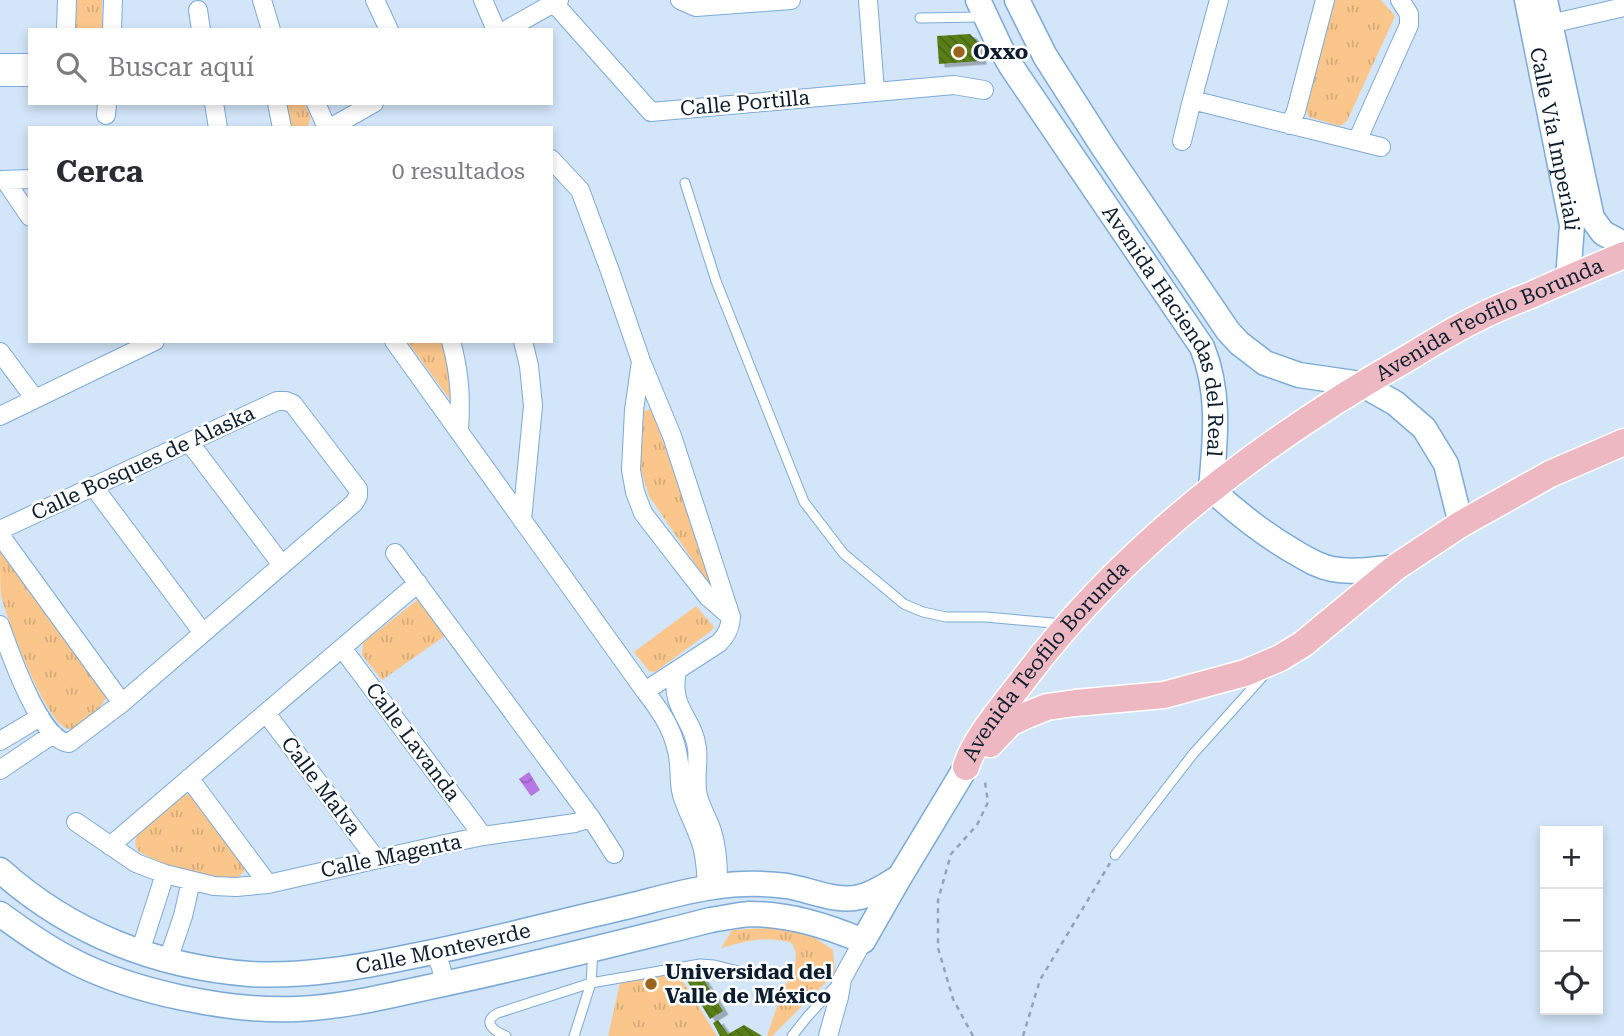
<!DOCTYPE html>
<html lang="es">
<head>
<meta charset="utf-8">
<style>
  body { margin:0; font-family:"Roboto Serif",serif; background:#f7f7f7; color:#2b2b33 }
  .controls { position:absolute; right:21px; bottom:21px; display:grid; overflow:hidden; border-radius:0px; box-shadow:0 4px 10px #0003 }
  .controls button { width:63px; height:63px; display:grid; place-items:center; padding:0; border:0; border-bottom:2px solid #e1e1e2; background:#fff; color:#2b2b33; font:35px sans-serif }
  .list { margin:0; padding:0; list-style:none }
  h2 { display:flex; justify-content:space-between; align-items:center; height:91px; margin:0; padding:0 28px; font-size:30px }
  h2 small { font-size:23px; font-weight:400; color:#7c7c81 }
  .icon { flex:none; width:38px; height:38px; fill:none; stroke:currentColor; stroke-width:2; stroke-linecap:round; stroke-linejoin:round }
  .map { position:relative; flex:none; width:1624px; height:1036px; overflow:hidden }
  .search { position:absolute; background:#fff; box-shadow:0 4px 10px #0003; left:28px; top:28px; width:525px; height:77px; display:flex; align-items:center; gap:18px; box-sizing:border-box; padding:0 24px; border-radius:0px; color:#7c7c81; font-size:26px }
  .panel { position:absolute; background:#fff; box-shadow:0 4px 10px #0003; left:28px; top:126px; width:525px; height:217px; border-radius:0px }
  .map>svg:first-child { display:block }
</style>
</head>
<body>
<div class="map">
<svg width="1624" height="1036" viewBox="0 0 1624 1036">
  <defs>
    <pattern id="park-tufts" width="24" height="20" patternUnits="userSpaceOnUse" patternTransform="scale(1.75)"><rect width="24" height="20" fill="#fac68c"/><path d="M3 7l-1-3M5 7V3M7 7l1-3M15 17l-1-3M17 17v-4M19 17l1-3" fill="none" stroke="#d5aa79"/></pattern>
    <pattern id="water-waves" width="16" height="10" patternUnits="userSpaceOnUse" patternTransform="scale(1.75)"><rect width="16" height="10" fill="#b778e6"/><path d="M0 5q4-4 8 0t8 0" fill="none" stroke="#9362bb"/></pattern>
    <pattern id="building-back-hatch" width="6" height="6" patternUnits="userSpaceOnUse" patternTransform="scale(1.75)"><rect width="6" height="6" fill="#587f18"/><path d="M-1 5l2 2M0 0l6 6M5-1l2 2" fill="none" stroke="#476716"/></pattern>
    <filter id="shadow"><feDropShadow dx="5.5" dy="3.5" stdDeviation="0" flood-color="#0004"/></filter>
  </defs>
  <rect width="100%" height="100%" fill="#d2e5f9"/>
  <path fill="url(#park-tufts)" d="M75 0H102V30H75Z
    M1335 0H1381L1395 16 1347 121 1340 126 1309 117 1305 108Z
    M282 103H304L311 117 308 126 289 128Z
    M407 341H445L456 397 451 401Z
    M651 409 714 582 709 584 649 496 640 467 644 411Z
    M0 547 103 691 106 698C101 708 92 714 84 721 80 724 76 729 70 729 47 729 7 618 1 596 0 582 0 563 0 547Z
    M417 600 425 601 449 633 382 680 362 655 363 643Z
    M696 606 714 627 711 631 655 672 649 671 634 652Z
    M191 794 245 863C246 886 218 877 204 875 195 873 185 872 176 869 163 864 151 858 139 852 135 846 134 842 137 835L184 795Z
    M769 928 808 933 833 950 835 973 772 1036H767L782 992 795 966 796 953 792 943C765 935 747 941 721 948L732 930Z
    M677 972 717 1036H608L620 983Z"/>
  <path fill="url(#water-waves)" d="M529 772 540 790 531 796 519 779Z"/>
  <path fill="url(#building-back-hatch)" filter="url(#shadow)" d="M970 34 979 43 981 61 939 64 937 36Z
    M698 970 723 1011 710 1019 682 972Z
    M718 1020 728 1034 744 1025 762 1036H720L713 1023Z"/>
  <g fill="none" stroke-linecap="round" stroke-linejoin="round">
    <defs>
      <path id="lane" d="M920 18 981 17
        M685 183 716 281 804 502 844 554 904 604 923 612 946 617H986L1064 624
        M1115 855 1193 754 1266 673
        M506 1036C494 1031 481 1022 498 1013L591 983 700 964 714 965 755 975
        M574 1036 591 983 593 950
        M792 1036 808 1016 839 982"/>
      <path id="street" d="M262 0 271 30
        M375 0 389 30
        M483 0 496 30
        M680 0 696 7 791 0
        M868 0 875 91
        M554 3 651 112 954 85 984 90
        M198 10 201 30
        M1550 24 1624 7
        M66 30 67 0
        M112 30 113 0
        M506 30 559 0
        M0 63H30
        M0 77H30
        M1192 100 1381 147
        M214 103 218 128
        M277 103 282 128
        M316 103 327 128
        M106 115 107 103
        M1290 125 1296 111 1325 0
        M330 128 374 103
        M1182 141 1192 100 1219 0
        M1357 141 1409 25V14L1400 0
        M551 159 580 190 610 271 641 361 672 436 731 617C730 628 727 635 719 643L645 691
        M0 180 30 179
        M5 180 30 217
        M394 341 645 691C663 714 676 734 679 763 680 774 679 784 682 795 687 811 695 825 700 840 706 855 706 872 707 888
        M451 341C460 374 461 398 459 432
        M0 352 35 399
        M641 361 634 410 631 470 635 492 643 513 673 552 708 597 731 617
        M0 416 155 341
        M189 442 282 565
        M93 486 203 633
        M522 520 533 406 529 366 523 341
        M0 530 277 401H286L293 404 358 489V496L354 503 122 703 69 743C40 741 9 650 0 625
        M0 535 122 703
        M395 553 591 818 614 854
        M342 648 483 836
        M677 672C669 708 693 717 697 748 699 764 694 780 698 796 701 808 708 819 712 831 717 847 718 862 718 879
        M266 713 376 859
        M0 741 40 717
        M0 770 53 734
        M189 778 268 884
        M76 822 136 863 165 874 214 886 236 887 268 884 445 844 483 836 575 823 591 818
        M110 846 418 583
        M140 952 165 874
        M430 953C441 961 444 971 441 984
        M168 960 183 916 191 881
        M828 1036 839 997 842 979 863 941"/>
      <g id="secondary">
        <path id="s1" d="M978 0 1001 49 1011 66 1202 347C1221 393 1215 441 1211 489 1237 513 1262 533 1293 551 1305 558 1317 566 1332 569 1353 573 1375 569 1396 567"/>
        <path d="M1017 0 1045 56 1103 147 1228 331 1239 343 1265 363 1299 375 1361 384 1395 403 1424 428 1446 464 1461 524"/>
        <path id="s2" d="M1527 0 1572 225 1568 279"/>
        <path d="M1545 0 1592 218 1603 233 1624 244"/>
        <path id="s3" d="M0 870C70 933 157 967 250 974 304 977 361 967 413 956 485 942 555 923 625 907 654 900 684 891 713 887 737 883 764 883 787 886 811 890 837 903 860 897 874 894 886 885 898 878"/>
        <path d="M0 914C23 931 46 947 71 960 132 992 229 1012 297 1009 347 1007 395 994 443 984 533 965 622 942 711 920 724 918 737 915 750 914 790 914 827 926 863 941L899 878 966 767"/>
      </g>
      <g id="primary">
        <path d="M990 744 1010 723 1027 715 1047 707 1075 703 1164 695 1245 673 1280 658 1303 644 1396 567 1461 524 1550 474 1624 442"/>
        <path id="s4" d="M966 767C974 739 1006 703 1024 679 1126 543 1266 438 1413 355 1434 342 1455 329 1478 318 1495 309 1513 302 1531 295 1562 281 1593 268 1624 255"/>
      </g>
    </defs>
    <use href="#lane" stroke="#7caad7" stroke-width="11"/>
    <use href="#street" stroke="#7caad7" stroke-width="20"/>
    <use href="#secondary" stroke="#7caad7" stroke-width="27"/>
    <use href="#primary" stroke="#fff" stroke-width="29"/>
    <path stroke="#92a5b8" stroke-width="2.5" stroke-dasharray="5 5" stroke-linecap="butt" d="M973 1036 953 999 938 948V900L951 854 977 825 988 802 985 782 982 780
      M1023 1036 1040 980 1110 863"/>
    <use href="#lane" stroke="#fff" stroke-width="9"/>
    <use href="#street" stroke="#fff" stroke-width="18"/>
    <use href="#secondary" stroke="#fff" stroke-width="24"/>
    <use href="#primary" stroke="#eeb8c2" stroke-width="26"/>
  </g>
  <g fill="#9a641c" stroke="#fff" stroke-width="2.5">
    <circle cx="959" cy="52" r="7"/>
    <circle cx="651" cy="984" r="7"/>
  </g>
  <g text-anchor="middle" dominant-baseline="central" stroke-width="5" stroke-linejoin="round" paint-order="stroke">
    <g font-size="21" font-weight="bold" fill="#0b1d2e" stroke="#fff" text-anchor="start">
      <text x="973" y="52">Oxxo</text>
      <text x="665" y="972">Universidad del<tspan x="665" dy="24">Valle de México</tspan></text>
    </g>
    <g font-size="21" fill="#0b1d2e" stroke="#fff">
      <text transform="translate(745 103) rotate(-5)">Calle Portilla</text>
      <text stroke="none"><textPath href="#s2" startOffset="142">Calle Vía Imperiali</textPath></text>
      <text stroke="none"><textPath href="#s4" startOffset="700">Avenida Teofilo Borunda</textPath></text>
      <text stroke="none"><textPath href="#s1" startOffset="385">Avenida Haciendas del Real</textPath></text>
      <text transform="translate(143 463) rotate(-25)">Calle Bosques de Alaska</text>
      <text stroke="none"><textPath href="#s4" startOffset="133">Avenida Teofilo Borunda</textPath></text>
      <text transform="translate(413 742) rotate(53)">Calle Lavanda</text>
      <text transform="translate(321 786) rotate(53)">Calle Malva</text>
      <text transform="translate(391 856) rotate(-12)">Calle Magenta</text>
      <text stroke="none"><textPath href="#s3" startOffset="471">Calle Monteverde</textPath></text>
    </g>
  </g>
</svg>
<div class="controls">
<button>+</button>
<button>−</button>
<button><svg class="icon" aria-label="locate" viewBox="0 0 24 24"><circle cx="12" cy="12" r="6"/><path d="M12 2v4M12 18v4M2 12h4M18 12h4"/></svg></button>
</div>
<div class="search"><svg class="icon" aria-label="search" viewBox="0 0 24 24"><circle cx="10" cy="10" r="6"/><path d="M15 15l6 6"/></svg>Buscar aquí</div>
<section class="panel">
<h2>Cerca<small>0 resultados</small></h2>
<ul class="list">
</ul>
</section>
</div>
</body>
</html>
